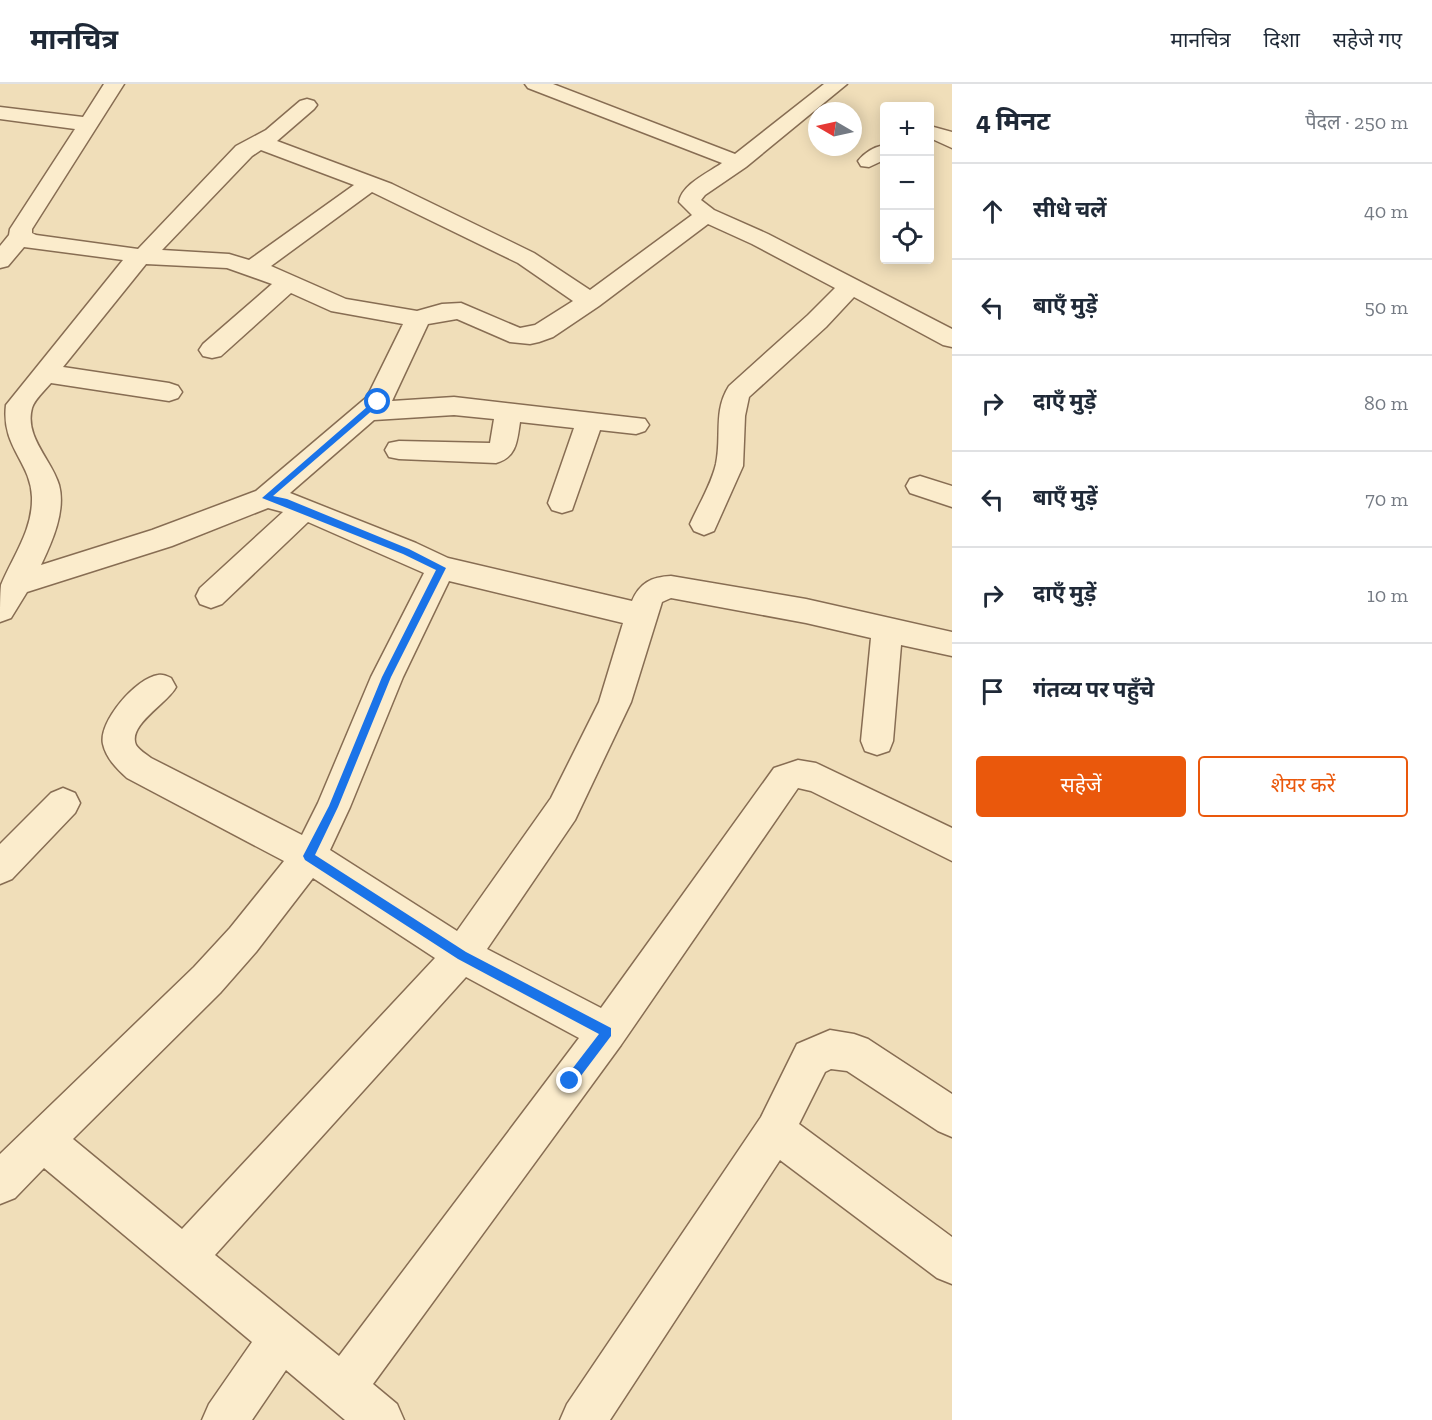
<!DOCTYPE html>
<html lang="hi">
<head>
<meta charset="utf-8">
<style>
  body { margin:0; font-family:"Zilla Slab","Noto Sans Devanagari",serif; background:#f2f2f3; color:#1f2937 }
  .controls { position:absolute; right:18px; top:18px; display:grid; overflow:hidden; border-radius:6px; box-shadow:0 3px 15px #0003 }
  .controls button { width:54px; height:54px; display:grid; place-items:center; padding:0; border:0; border-bottom:2px solid #e0e1e3; background:#fff; color:#1f2937; font:30px sans-serif }
  .compass { position:absolute; left:808px; top:18px; width:54px; height:54px; border-radius:50%; background:#fff; box-shadow:0 3px 15px #0003; rotate:279deg }
  .stop { position:absolute; width:18px; height:18px; margin:-14px; border:4px solid #1a73e8; border-radius:50%; background:#fff }
  .stop.end { background:#1a73e8; border-color:#fff; box-shadow:0 2px 6px #0008 }
  .list { margin:0; padding:0; list-style:none }
  h2 { display:flex; justify-content:space-between; align-items:center; height:78px; margin:0; padding:0 24px; font-size:26px }
  h2 small { font-size:20px; font-weight:400; color:#747a83 }
  .list li { display:grid; grid-template-columns:39px 1fr auto; gap:18px; align-items:center; box-sizing:border-box; height:96px; padding:0 24px; border-top:2px solid #e0e1e3 }
  .list b { display:block; font-size:22px; white-space:nowrap }
  .list em { font-size:20px; font-style:normal; color:#747a83 }
  .actions { display:flex; gap:12px; padding:18px 24px }
  .actions a { flex:1; padding:14px 0; border:2px solid #ea580c; border-radius:6px; text-align:center; font-size:21px; color:#ea580c }
  .actions .main { background:#ea580c; color:#fff }
  .icon { flex:none; width:33px; height:33px; fill:none; stroke:currentColor; stroke-width:2; stroke-linecap:round; stroke-linejoin:round }
  .map { position:relative; flex:none; width:952px; height:1336px; overflow:hidden }
  header { display:flex; align-items:center; gap:36px; box-sizing:border-box; height:84px; padding:0 30px; background:#fff; border-bottom:2px solid #e0e1e3 }
  header strong { font-size:28px }
  nav { display:flex; gap:33px; margin-inline-start:auto; font-size:21px }
  main { display:flex }
  aside { flex:1; background:#fff }
  .map>svg:first-child { display:block }
</style>
</head>
<body>
<header>
<strong>मानचित्र</strong>
<nav><a>मानचित्र</a><a>दिशा</a><a>सहेजे गए</a></nav>
</header>
<main>
<div class="map">
<svg width="952" height="1336" viewBox="0 0 952 1336">
  <rect width="100%" height="100%" fill="#f0deb9"/>
  <g fill="none" stroke-linecap="round" stroke-linejoin="round">
    <defs>
      <path id="street" d="M104 0H124L32 145V149L36 151 138 165 236 62 266 46 300 17 307 15 314 17 317 21 314 25 277 57 392 100 534 169 590 206 692 131 679 118C682 100 708 89 722 79L528 4 525 0H553L735 70 824 0H847L746 83 705 111 701 116 714 126 768 150 952 245V263L943 261 854 213 826 243 749 313 745 332 743 382 714 447 704 451 694 447 690 440C699 420 711 401 716 380 722 352 713 327 729 302L808 231 835 204 752 160 708 140 599 222 553 253 539 258 530 260 510 258 457 235 428 240 392 317 454 313 645 335 649 341 645 347 636 350 600 346 572 426 562 429 552 426 548 419 574 344 520 338C517 357 517 373 496 379L399 375 389 373 385 366 389 359 399 357 490 359 494 335 454 331 374 336 290 409 416 459 448 474 632 517C640 499 651 493 671 492L806 515 952 548V572L901 561 893 657 889 667 877 671 865 667 861 657 871 554 806 539 671 514 662 518 631 618 575 736 487 865 601 924 774 684 798 676 816 679 952 744V777L811 707 798 704 621 961 373 1300 397 1320 404 1336H345L286 1286 252 1336H202L209 1320 252 1258 44 1084 15 1114 0 1120V1070L194 883 230 844 284 777 127 694C117 685 106 674 103 660 98 638 136 594 158 591 162 590 167 592 171 594L176 603C168 619 127 641 136 661 139 666 146 670 151 674L302 751 318 719 371 593 424 489 308 438 222 520 211 524 200 520 196 512 200 504 283 428 268 424 172 462 27 508 11 534 0 538C0 527 0 510 1 501 13 472 33 446 32 413 31 378 1 363 6 321L123 176 24 163 8 182 0 184V162L9 151 10 145 75 45 0 35V23L83 33ZM261 66 354 101 249 176 229 170 162 166 252 72ZM372 108 518 179 573 217 535 241 520 244 461 219 442 220 417 227 346 215 271 182ZM146 180 227 184 272 200 203 260 199 266 203 272 212 274 221 272 291 209 331 227 403 240 367 313 256 407 152 446 41 481C52 458 66 427 59 401 52 376 24 353 32 324 34 316 45 306 51 299L169 317 178 314 182 308 178 302 169 299 63 283ZM449 497 623 539 599 618 551 714 457 847 330 766 350 723 403 593ZM313 794 435 874 182 1145 73 1055 220 909 256 868ZM466 893 579 954 339 1272 215 1171Z
        M930 42 952 48V64L930 54Z
        M884 61V76L869 83 861 82 858 77C864 69 874 63 884 61Z
        M920 392 952 402V423L910 409 906 402 910 395Z
        M63 704 75 709 80 719 75 729 12 795 0 800V760L51 709Z
        M830 946 854 950 868 955 952 1010V1053L938 1047 847 987 831 985 825 988 799 1040 952 1153V1200L937 1194 780 1076 610 1336H560L567 1320 761 1033 797 960Z"/>
    </defs>
    <use href="#street" stroke="#876d53" stroke-width="3"/>
    <use href="#street" fill="#fbeccc" fill-rule="evenodd"/>
  </g>
  <path fill="#1a73e8" d="M375 316 382 318 273 412 287 415 409 465 446 484 391 593 338 723 315 771 466 868 611 944V952L574 1001 570 1003 564 997 566 993 599 950 458 875 305 776 303 772 329 722 382 593 436 486 403 470 262 414Z"/>
</svg>
<div class="controls">
<button>+</button>
<button>−</button>
<button><svg class="icon" aria-label="locate" viewBox="0 0 24 24"><circle cx="12" cy="12" r="6"/><path d="M12 2v4M12 18v4M2 12h4M18 12h4"/></svg></button>
</div>
<svg class="compass" viewBox="-18 -18 36 36"><path d="M0-13l5 13h-10z" fill="#e53935"/><path d="M0 13l5-13h-10z" fill="#747a83"/></svg>
<div class="stop" style="left:378px;top:318px"></div>
<div class="stop end" style="left:570px;top:997px"></div>
</div>
<aside>
<h2>4 मिनट<small>पैदल · 250 m</small></h2>
<ul class="list">
<li><svg class="icon" aria-label="ahead" viewBox="0 0 24 24"><path d="M12 20V5M6 11l6-6 6 6"/></svg><div><b>सीधे चलें</b></div><em>40 m</em></li>
<li><svg class="icon" aria-label="left" viewBox="0 0 24 24"><path d="M17 20v-9H6M10 6l-5 5 5 5"/></svg><div><b>बाएँ मुड़ें</b></div><em>50 m</em></li>
<li><svg class="icon" aria-label="right" viewBox="0 0 24 24"><path d="M7 20v-9h11M14 6l5 5-5 5"/></svg><div><b>दाएँ मुड़ें</b></div><em>80 m</em></li>
<li><svg class="icon" aria-label="left" viewBox="0 0 24 24"><path d="M17 20v-9H6M10 6l-5 5 5 5"/></svg><div><b>बाएँ मुड़ें</b></div><em>70 m</em></li>
<li><svg class="icon" aria-label="right" viewBox="0 0 24 24"><path d="M7 20v-9h11M14 6l5 5-5 5"/></svg><div><b>दाएँ मुड़ें</b></div><em>10 m</em></li>
<li><svg class="icon" aria-label="arrive" viewBox="0 0 24 24"><path d="M6 21V4h12l-3 4 3 4H6"/></svg><div><b>गंतव्य पर पहुँचे</b></div></li>
</ul>
<div class="actions"><a class="main">सहेजें</a><a>शेयर करें</a></div>
</aside>
</main>
</body>
</html>
